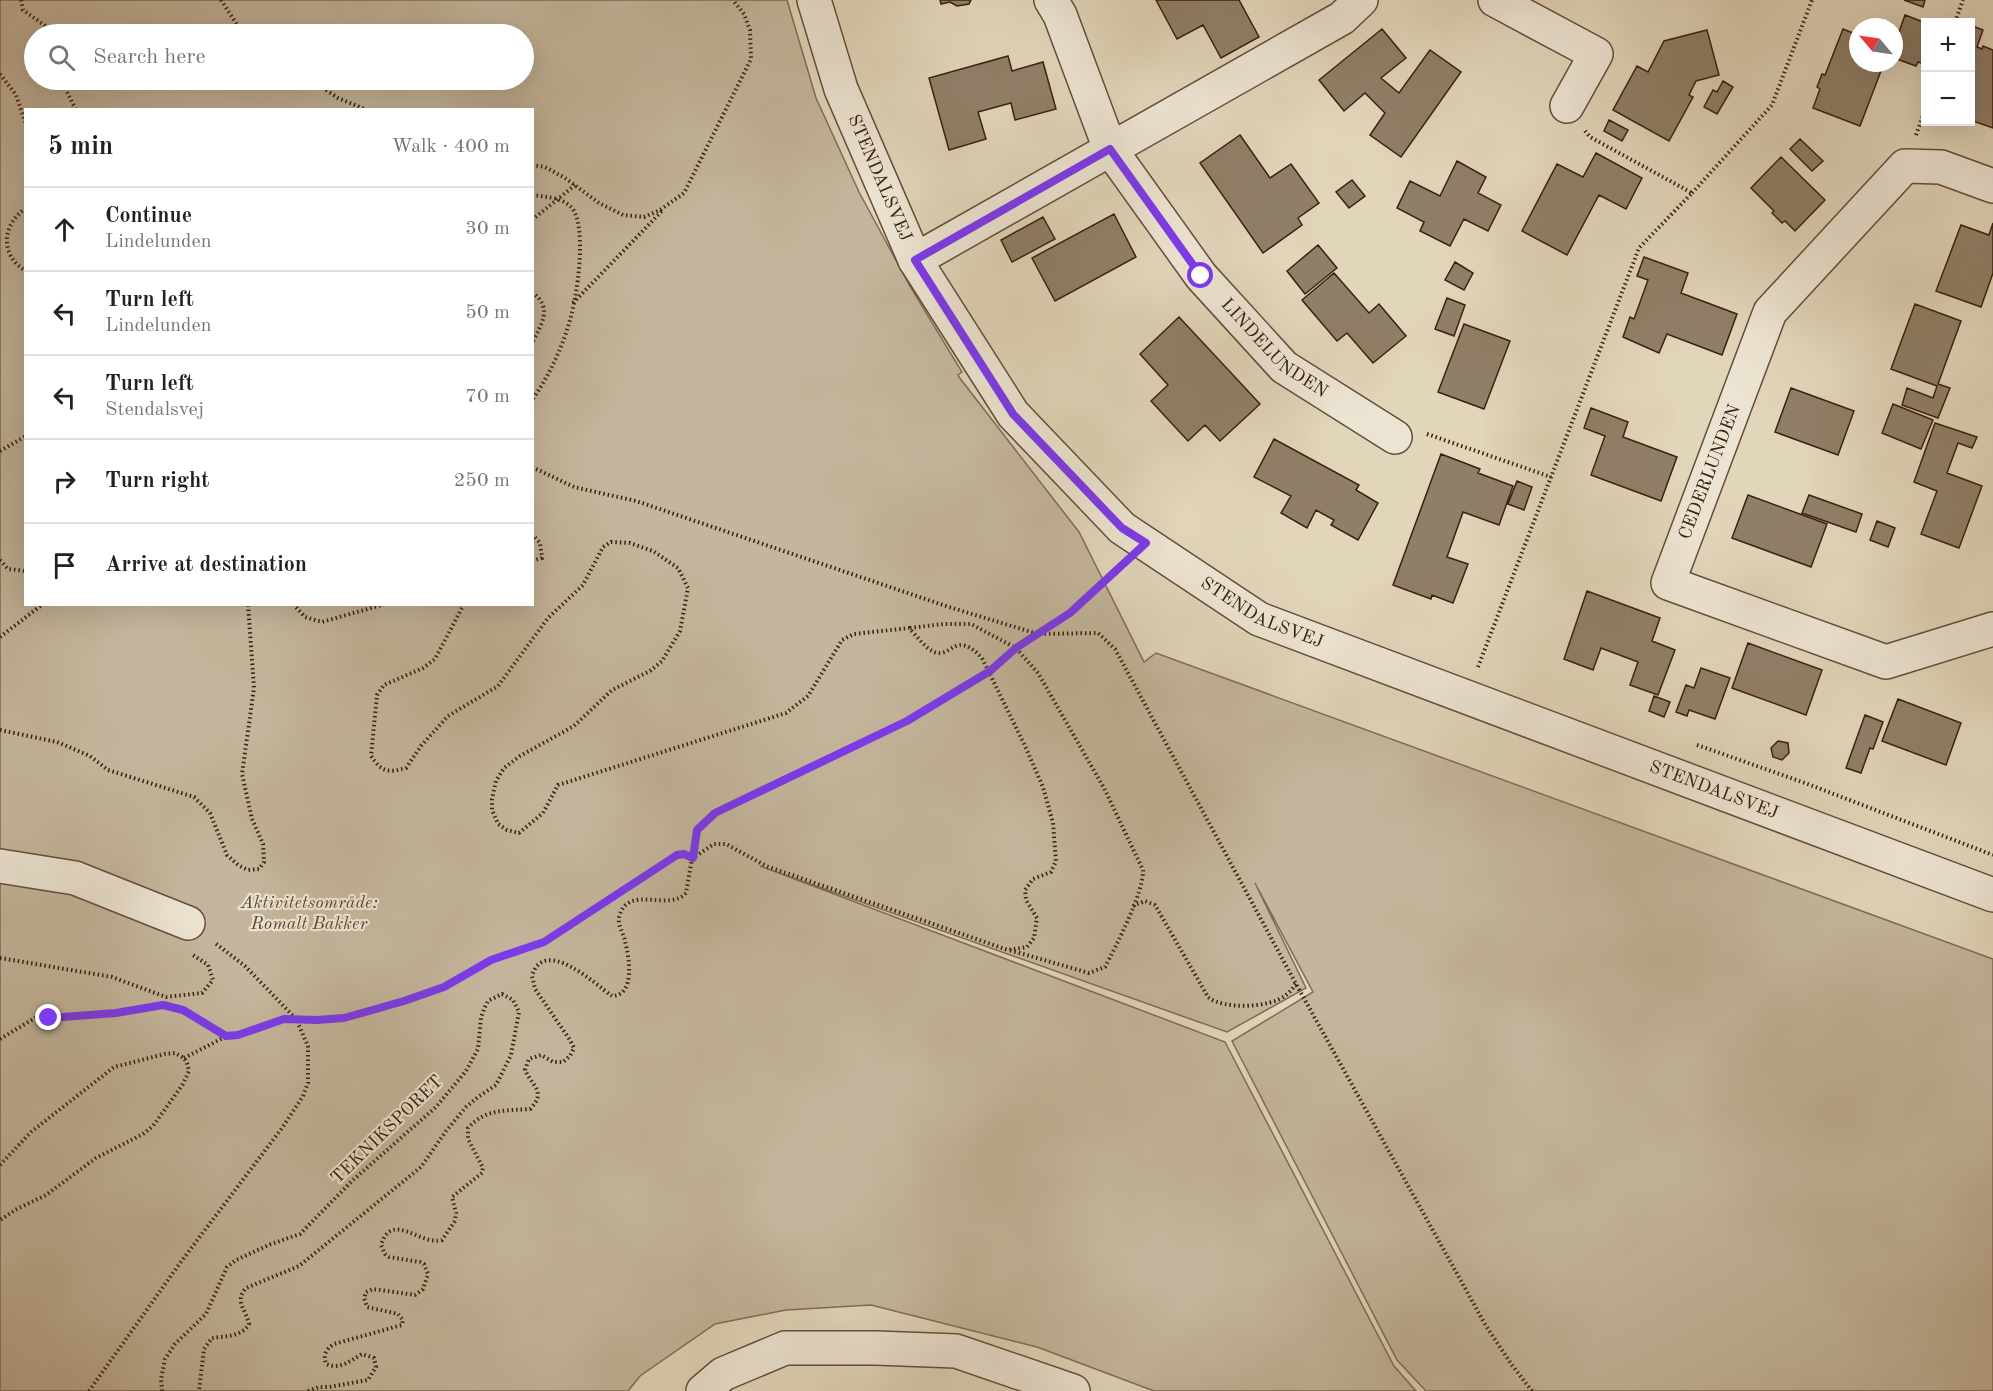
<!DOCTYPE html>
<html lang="en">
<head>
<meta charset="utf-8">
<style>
  body { margin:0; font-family:"Old Standard TT",serif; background:#f2f2f2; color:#202124 }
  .controls { position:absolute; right:18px; top:18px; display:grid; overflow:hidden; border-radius:0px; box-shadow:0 6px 24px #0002 }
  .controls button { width:54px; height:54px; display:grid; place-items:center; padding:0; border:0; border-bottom:2px solid #e0e0e0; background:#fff; color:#202124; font:30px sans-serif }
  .compass { position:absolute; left:1849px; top:18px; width:54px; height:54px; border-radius:50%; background:#fff; box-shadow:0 6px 24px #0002; rotate:299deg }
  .stop { position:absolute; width:18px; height:18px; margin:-14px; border:4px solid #7c3aed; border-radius:50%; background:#fff }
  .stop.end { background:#7c3aed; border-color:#fff; box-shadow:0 2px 6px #0008 }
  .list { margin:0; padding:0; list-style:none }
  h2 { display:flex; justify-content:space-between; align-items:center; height:78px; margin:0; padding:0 24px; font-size:26px }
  h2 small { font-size:20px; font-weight:400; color:#757577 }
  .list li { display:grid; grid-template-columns:39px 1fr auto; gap:18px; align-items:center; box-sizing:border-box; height:84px; padding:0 24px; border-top:2px solid #e0e0e0 }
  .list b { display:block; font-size:22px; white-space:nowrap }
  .list p { margin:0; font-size:20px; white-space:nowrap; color:#757577 }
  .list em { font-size:20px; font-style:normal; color:#757577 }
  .icon { flex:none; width:33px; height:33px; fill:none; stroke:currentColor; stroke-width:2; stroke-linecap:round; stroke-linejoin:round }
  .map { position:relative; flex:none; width:1993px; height:1391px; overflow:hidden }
  .search { position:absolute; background:#fff; box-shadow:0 6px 24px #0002; left:24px; top:24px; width:510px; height:66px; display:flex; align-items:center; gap:15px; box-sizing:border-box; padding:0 21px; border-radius:33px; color:#757577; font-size:22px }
  .panel { position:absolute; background:#fff; box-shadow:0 6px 24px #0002; left:24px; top:108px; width:510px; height:498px; border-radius:0px }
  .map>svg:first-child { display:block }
</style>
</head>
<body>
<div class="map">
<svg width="1993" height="1391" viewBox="0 0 1993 1391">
  <rect width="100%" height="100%" fill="#e1d5ba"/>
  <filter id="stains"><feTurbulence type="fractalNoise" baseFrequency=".00333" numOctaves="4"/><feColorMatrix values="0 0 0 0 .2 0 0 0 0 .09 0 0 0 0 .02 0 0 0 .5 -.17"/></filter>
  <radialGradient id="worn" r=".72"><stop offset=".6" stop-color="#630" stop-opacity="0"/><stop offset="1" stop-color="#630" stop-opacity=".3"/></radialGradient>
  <path fill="#c4b69d" stroke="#7e6c56" stroke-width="1.5" fill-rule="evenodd" d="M0 0H787L816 98 859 192 911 288 962 372 958 375 959 377 1079 532 1144 662 1156 653 1993 959V1391H1426L1397 1360 1232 1041 1313 992 1255 883 1306 988 1227 1032 760 866 1225 1042 1394 1366 1416 1391H1154L1037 1347 871 1305 786 1310 715 1324 640 1376 628 1391H0ZM34 34H524V80H34ZM26 110H532V604H26Z"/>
  <path fill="#907f68" stroke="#39210f" stroke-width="1.5" d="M940 0H971L969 4 957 6 950 2 941 4Z
    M1156 0H1239L1259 37 1221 58 1203 25 1177 39Z
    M1904 0H1925L1923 7Z
    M1905 15 1926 23 1924 64 1918 62 1916 66 1894 58V46Z
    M1970 25 1983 30 1977 47 1982 49 1983 46 1993 50V128L1970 120V79L1973 71 1970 70Z
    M1382 29 1406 58 1381 78 1399 93 1430 50 1461 72 1401 157 1370 135 1385 113 1365 93 1344 111 1319 80Z
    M1843 29 1858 35V63H1884L1860 126 1813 108 1820 89 1817 87 1822 74 1825 75Z
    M1707 30 1719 75 1696 81 1689 95 1693 97 1669 141 1613 110 1637 66 1648 72 1664 41Z
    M1008 56 1012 71 1043 62 1056 109 1015 120 1011 103 978 112 986 139 949 150 929 78Z
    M1723 81 1733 87 1717 114 1704 107 1713 90 1717 92Z
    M1609 120 1628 130 1622 141 1604 131Z
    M1240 135 1270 178 1291 164 1319 203 1298 218 1302 225 1263 253 1200 163Z
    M1800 139 1823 161 1812 171 1790 149Z
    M1596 153 1642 178 1626 209 1599 195 1567 255 1522 231 1557 164 1583 177Z
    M1781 157 1825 200 1795 231 1785 221 1782 223 1772 213 1774 211 1751 188Z
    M1457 161 1486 177 1478 193 1501 205 1488 231 1464 219 1450 246 1420 231 1424 222 1397 208 1410 181 1440 196Z
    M1352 180 1365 196 1349 208 1336 192Z
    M1114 214 1136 257 1055 301 1032 258Z
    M1043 217 1055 239 1012 262 1001 240Z
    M1993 223V273L1981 307 1936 291 1961 225 1989 235Z
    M1318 245 1337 268 1305 294 1287 271Z
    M1644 257 1688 273 1681 293 1737 314 1722 355 1667 334 1659 353 1623 337 1630 317 1634 319 1648 280 1637 276Z
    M1455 262 1473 273 1464 290 1445 280Z
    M1334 273 1369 313 1379 304 1406 336 1373 363 1347 333 1337 341 1302 300Z
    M1447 298 1465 305 1454 336 1435 329Z
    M1915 304 1961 321 1938 384 1950 388 1938 418 1902 405 1907 388 1933 398 1937 386 1891 369Z
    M1179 317 1260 404 1220 441 1205 425 1188 441 1151 401 1168 385 1140 354Z
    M1464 324 1510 341 1484 409 1438 392Z
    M1791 388 1854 411 1838 455 1775 432Z
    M1893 404 1933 420 1921 449 1882 433Z
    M1591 408 1628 422 1623 437 1677 457 1661 501 1591 475 1605 436 1584 428Z
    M1935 423 1977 437 1972 448 1958 443 1947 473 1982 486 1959 548 1921 534 1937 491 1914 482Z
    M1274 439 1359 485 1356 490 1378 503 1358 540 1331 525 1334 520 1316 510 1307 528 1281 513 1291 496 1254 477Z
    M1441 454 1480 469 1478 473 1513 486 1499 525 1463 512 1447 557 1468 564 1453 603 1432 595 1431 599 1393 585Z
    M1517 481 1532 487 1524 510 1508 504Z
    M1748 495 1827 524 1811 567 1732 538Z
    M1809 495 1862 514 1856 532 1802 513Z
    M1877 521 1895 528 1888 547 1870 540Z
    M1587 591 1660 618 1652 641 1675 650 1658 695 1630 685 1638 662 1601 648 1593 670 1564 659Z
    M1748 643 1822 670 1806 715 1732 688Z
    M1701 668 1730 678 1715 719 1689 710 1687 716 1676 712 1686 685 1694 688Z
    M1654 696 1670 702 1664 717 1649 711Z
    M1898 699 1961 723 1946 765 1882 741Z
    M1865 715 1883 722 1873 749 1870 748 1861 773 1846 768Z
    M1778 741 1788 743 1789 753 1782 760 1773 757 1771 748Z"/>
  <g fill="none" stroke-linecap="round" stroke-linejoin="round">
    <defs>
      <g id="minor">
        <path id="s1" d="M814 0 841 89 915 260 1013 414 1122 528 1259 619 1993 895"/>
        <path id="s2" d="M1051 0 1060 15 1110 149 1201 276 1284 367 1395 437"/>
        <path d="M1495 0 1596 54 1567 106"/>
        <path d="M1993 186 1941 167 1905 166 1770 312 1668 583 1886 662 1993 629"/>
        <path d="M915 260 1342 18 1361 0"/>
        <path d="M0 866 75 878 188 923"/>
        <path d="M703 1391 723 1374 785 1348H876L956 1351 1073 1391"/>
      </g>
    </defs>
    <use href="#minor" stroke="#634e3a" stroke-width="36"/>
    <path stroke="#39210f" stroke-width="4" stroke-dasharray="1.5 3" stroke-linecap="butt" d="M21 0 23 10 47 27 48 34
      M221 0 238 26 249 34
      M1955 22 1963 0
      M0 74 16 95 26 124
      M61 80 76 110
      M311 80 338 98 367 110
      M1916 135 1926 107
      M532 165 545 167 565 178 599 203 623 215 644 217 660 210 684 193 751 59 750 30 744 14 733 0
      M1692 193 1772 105 1812 0
      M532 195C546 197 561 197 571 207 588 225 577 298 570 320 562 348 549 376 532 400
      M26 208C1 225 0 256 26 271
      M532 220 575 185
      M532 292C553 308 542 323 532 343
      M573 303 662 211
      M1427 434 1551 477
      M0 451 26 436
      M532 467 574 487 636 501 949 607 1038 634 1098 633 1115 649 1296 984 1486 1326 1512 1365 1532 1391
      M532 534 540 543 542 558 532 561
      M0 560 8 569 26 571
      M293 604 305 617 322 622 385 604
      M464 604 435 659 423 668 384 685 377 695 371 756C382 772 387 773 406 768L421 746 448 716 498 686 548 618 583 585 603 547 611 542 630 543 653 551 678 568 688 588 680 631 662 661 650 671 612 690 574 726 520 756 504 768 496 781 492 799V810L498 824 507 830 519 833 543 813 558 785 786 713 808 696 842 640 854 634 909 628C916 635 925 648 934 652 952 659 955 629 982 658L1025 746 1043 787 1053 823 1056 861 1051 872 1033 879 1025 890 1026 900 1037 918 1034 938 1027 947 1008 950 766 866 726 844H714L693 858
      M910 628 943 624H971L1016 648 1038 673 1104 788 1143 870C1144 892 1116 946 1105 967L1089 973 1009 950
      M0 637 43 604
      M1478 667 1639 248 1692 193 1590 137 1585 131
      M0 730 57 742 90 756 108 770 194 797 210 813 227 855 238 865 248 870 259 869 264 862 263 844 252 819 242 774 254 688 248 604
      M1697 745 1805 783 1993 855
      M1133 906 1145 901 1155 905 1208 997C1223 1010 1271 1008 1286 995 1290 992 1293 988 1296 984
      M0 958 112 977 166 997 202 993 213 980 208 965 193 955
      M0 1039 35 1018 116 1013 163 1005 183 1010 226 1036 238 1034 284 1019 317 1020 344 1018 404 1001 444 987 491 960 544 942 677 855 684 854 693 858
      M184 1058 225 1037
      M0 1165 31 1132 114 1067 165 1054 175 1053 184 1058 187 1063 189 1071 183 1084 153 1126 143 1134 96 1158 46 1195 17 1209 0 1220
      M89 1391 183 1259 282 1128 303 1096 308 1083V1046L296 1019 245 966 215 943
      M162 1391 161 1379 165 1359 175 1344 206 1314 227 1267 236 1260 271 1244 300 1234 353 1180 436 1107 466 1071 478 1049 481 1017 485 1007 488 1001 502 994 513 1000 519 1012 511 1055 496 1085 478 1097 466 1107 446 1131 421 1167 299 1266 246 1288C234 1301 246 1310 249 1324 242 1337 225 1336 212 1338L204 1349 199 1391
      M308 1391 319 1387H329L368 1380 376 1367 374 1358 362 1354C350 1361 340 1370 326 1364 323 1355 326 1349 334 1344L402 1325 403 1320 398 1314 367 1307 364 1298 366 1292 373 1289 415 1295 423 1289 428 1274 424 1264 420 1262 389 1257 385 1254 381 1245C392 1210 420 1246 442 1240L455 1221 456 1213 452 1197 482 1173 483 1168 468 1139V1128C486 1108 506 1111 530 1109 547 1092 532 1086 525 1070L529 1059 541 1055 553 1062H563L570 1056 574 1048 570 1040 535 989 532 976C544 936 594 983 612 996 636 995 629 957 625 941 623 931 616 924 620 914 630 885 669 912 686 893L697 830 715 813 907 721 990 671 1016 648 1070 613 1121 566"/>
    <use href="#minor" stroke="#ece4d2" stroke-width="33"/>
  </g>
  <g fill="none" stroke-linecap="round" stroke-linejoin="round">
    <path stroke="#7c3aed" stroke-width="8" d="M49 1018 116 1013 163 1005 183 1010 226 1036 238 1035 284 1019 317 1020 344 1018 404 1001 444 987 491 960 544 942 677 855 684 854 693 858 697 830 715 813 907 721 990 671 1016 648 1070 613 1146 543 1122 528 1013 414 915 260 1110 149 1201 276"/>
  </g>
  <g text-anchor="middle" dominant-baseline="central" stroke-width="4.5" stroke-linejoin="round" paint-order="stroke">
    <g font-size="18" fill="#39210f" stroke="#ece4d2">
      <text stroke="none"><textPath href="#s1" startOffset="190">STENDALSVEJ</textPath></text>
      <text stroke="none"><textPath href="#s2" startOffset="420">LINDELUNDEN</textPath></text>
      <text transform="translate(1710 472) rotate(-69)">CEDERLUNDEN</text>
      <text stroke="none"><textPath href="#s1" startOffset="784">STENDALSVEJ</textPath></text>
      <text stroke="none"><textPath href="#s1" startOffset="1270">STENDALSVEJ</textPath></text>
      <text transform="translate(387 1130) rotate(-44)">TEKNIKSPORET</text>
    </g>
    <g font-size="18" font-style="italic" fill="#5c4632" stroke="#ece4d2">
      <text x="309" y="903">Aktivitetsområde:<tspan x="309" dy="21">Romalt Bakker</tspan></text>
    </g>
  </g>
  <rect width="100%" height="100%" filter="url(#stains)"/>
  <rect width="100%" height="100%" fill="url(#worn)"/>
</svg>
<div class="controls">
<button>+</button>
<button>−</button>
</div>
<svg class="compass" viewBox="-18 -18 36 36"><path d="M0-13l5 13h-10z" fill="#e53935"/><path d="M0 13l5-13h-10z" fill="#757577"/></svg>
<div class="stop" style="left:1201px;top:276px"></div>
<div class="stop end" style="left:49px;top:1018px"></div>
<div class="search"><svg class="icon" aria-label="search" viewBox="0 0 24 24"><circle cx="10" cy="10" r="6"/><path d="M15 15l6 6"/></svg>Search here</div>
<section class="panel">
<h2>5 min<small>Walk · 400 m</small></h2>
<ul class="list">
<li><svg class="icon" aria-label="ahead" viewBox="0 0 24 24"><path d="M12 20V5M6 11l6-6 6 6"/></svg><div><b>Continue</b><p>Lindelunden</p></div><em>30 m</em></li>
<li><svg class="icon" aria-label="left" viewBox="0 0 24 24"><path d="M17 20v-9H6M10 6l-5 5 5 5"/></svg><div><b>Turn left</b><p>Lindelunden</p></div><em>50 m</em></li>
<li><svg class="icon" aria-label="left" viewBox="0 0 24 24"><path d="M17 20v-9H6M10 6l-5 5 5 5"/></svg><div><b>Turn left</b><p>Stendalsvej</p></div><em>70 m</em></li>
<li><svg class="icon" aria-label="right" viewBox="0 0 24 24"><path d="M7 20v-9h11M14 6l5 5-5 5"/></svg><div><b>Turn right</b></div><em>250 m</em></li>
<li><svg class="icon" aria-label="arrive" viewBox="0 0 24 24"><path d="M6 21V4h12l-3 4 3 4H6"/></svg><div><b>Arrive at destination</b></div></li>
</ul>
</section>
</div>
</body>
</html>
